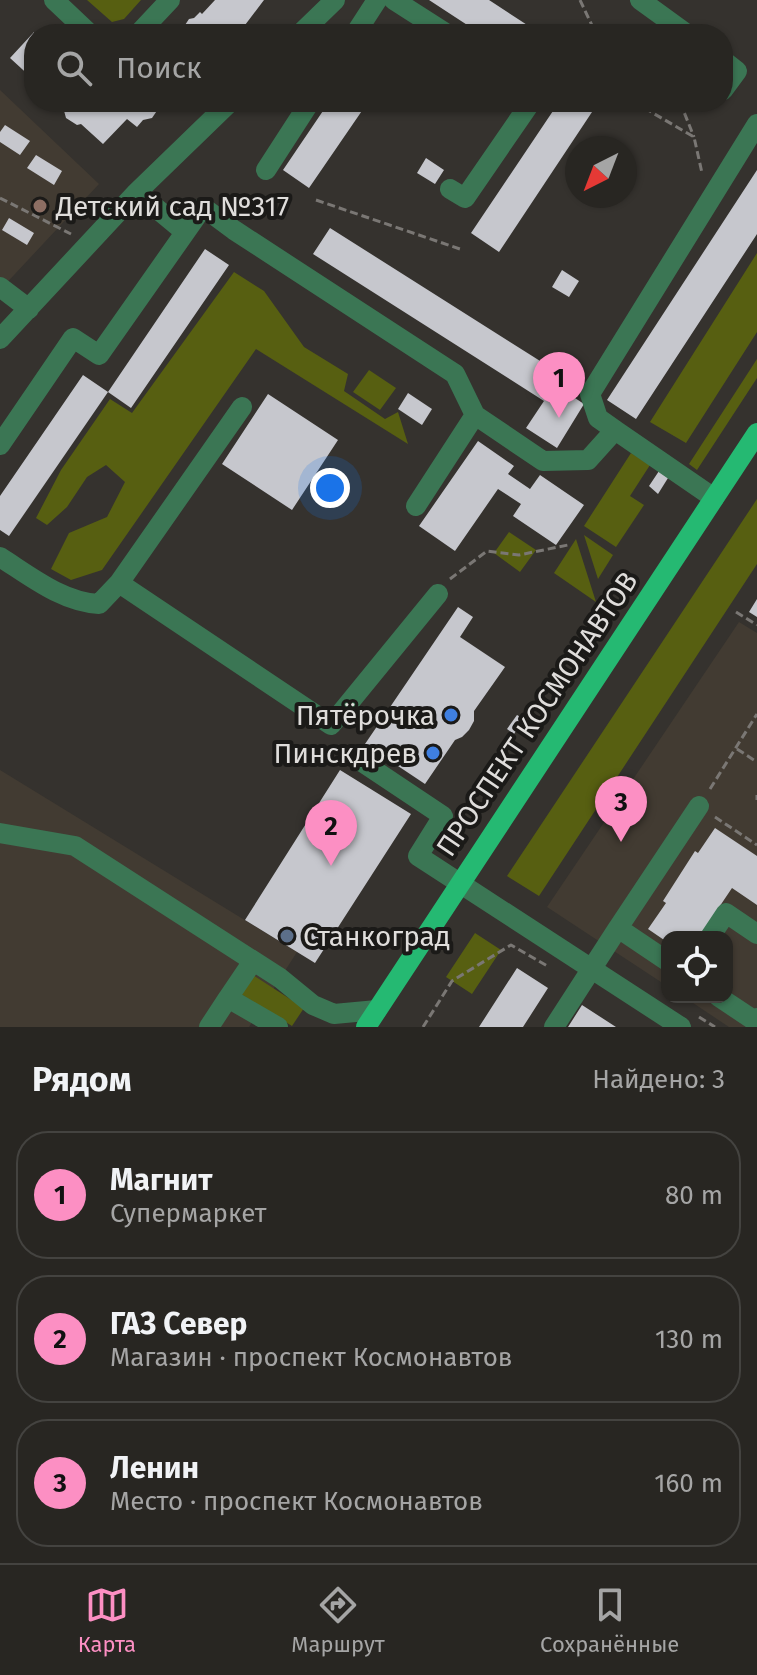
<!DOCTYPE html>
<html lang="ru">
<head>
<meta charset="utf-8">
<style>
  body { margin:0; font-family:"Fira Sans",sans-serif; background:#34322f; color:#f1f3f6 }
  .controls { position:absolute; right:24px; bottom:24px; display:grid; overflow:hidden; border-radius:16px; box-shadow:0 2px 6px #0004 }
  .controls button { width:72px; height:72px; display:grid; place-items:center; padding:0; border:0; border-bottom:2px solid #444340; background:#282622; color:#f1f3f6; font:40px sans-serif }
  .compass { position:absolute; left:565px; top:136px; width:72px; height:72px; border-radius:50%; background:#282622; box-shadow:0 2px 6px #0004; rotate:222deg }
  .you { position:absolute; left:330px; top:488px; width:28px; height:28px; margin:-20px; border:6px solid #fff; border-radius:50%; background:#1a73e8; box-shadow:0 0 0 12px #1a73e833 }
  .badge { display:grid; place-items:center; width:52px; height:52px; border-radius:50%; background:#fc8fc3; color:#111; font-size:26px; font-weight:700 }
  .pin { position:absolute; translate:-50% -66px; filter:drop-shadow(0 2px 4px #0008) }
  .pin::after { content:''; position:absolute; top:42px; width:28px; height:24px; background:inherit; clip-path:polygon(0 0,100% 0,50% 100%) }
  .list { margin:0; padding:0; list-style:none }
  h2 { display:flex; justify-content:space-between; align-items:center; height:104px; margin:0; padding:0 32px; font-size:34px }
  h2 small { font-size:26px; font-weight:400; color:#a5a5a5 }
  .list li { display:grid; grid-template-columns:52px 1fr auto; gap:24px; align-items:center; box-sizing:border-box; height:128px; margin:0 16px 16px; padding:0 16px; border:2px solid #444340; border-radius:32px }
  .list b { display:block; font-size:30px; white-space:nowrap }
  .list p { margin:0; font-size:26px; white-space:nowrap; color:#a5a5a5 }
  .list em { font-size:26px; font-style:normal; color:#a5a5a5 }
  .icon { flex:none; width:44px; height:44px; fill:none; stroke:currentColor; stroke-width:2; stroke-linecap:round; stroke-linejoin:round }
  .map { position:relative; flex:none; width:757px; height:1027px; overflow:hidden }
  .search { position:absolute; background:#282622; box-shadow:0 2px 6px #0004; left:24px; right:24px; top:24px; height:88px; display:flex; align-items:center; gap:20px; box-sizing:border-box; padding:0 28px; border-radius:32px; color:#a5a5a5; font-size:30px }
  .sheet { height:536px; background:#282622 }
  nav { display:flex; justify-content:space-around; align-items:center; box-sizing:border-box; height:112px; border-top:2px solid #444340; background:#282622; font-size:22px; color:#a5a5a5 }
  nav a { display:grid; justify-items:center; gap:4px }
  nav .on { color:#fc8fc3 }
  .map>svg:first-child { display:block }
</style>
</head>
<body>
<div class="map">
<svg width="757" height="1027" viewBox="0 0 757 1027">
  <rect width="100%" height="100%" fill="#35322e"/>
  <path fill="#423b32" d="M0 90 99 184 0 290Z
    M739 622 757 633V1027H729L684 997H727V937H667V986L547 907Z
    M0 770 297 952 249 1027H0Z"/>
  <path fill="#575f11" d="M87 0H141L124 19 112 22Z
    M757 253V332L686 443 650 422Z
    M234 272 264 291 304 347 348 374 344 391 385 419 398 412 408 444 256 349 102 570 71 580 51 569 69 533 107 517 125 482 106 465 87 477 67 507 47 525 36 518 61 470 110 399 132 413Z
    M757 359V378L697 470 689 464Z
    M369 370 396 388 380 410 353 392Z
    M631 453 650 465 630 496 644 505 616 547 584 526Z
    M757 499V564L539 896 507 876Z
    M509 532 536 550 520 572 494 553Z
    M584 535 613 555 598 579Z
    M576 539 596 602 554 573Z
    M475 933 501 950 472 994 446 977Z
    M253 975 304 1008 292 1026 241 994Z"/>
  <path fill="#c6c7cd" d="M215 0H264L242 29 233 30 229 34H179L189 19 194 18 200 12 202 14Z
    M429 0H489L541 34H481Z
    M381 26 393 34H376Z
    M34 32V80L10 58Z
    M58 102 110 104 163 102 152 118 143 120 137 127 127 119 103 144 81 124 77 125 66 118 63 107Z
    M329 102H368L309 188 283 170Z
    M559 102H590L596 106 499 252 471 233Z
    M5 125 30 141 20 155 0 142V132Z
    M36 155 62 171 54 185 27 168Z
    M426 158 444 170 435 184 417 173Z
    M757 170V234L636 419 607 400Z
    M9 218 34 233 27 245 2 230Z
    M330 228 556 371 552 376 579 393 575 398 584 404 557 448 526 428 544 401 313 254Z
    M205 249 229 265 131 408 108 392Z
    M562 270 579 281 569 297 552 287Z
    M83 375 108 392 9 536 0 530V496Z
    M408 393 432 409 422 425 398 409Z
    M268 394 338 440 292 510 222 464Z
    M478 441 514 466 508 474 530 489 540 475 584 505 556 545 513 516 521 504 498 489 455 551 419 526Z
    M659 471 668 478 658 494 649 486Z
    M757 599V617L749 612Z
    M458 607 473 617 460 637 505 667 474 711V721L469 730 462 737 455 740 425 784 365 744Z
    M517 715 524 719 514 734 507 729Z
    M340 770 411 814 315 963 245 920Z
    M715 828 757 856V905L732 888 699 937H667V942L648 929 666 903 663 901 695 851 698 853Z
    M517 968 548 988 523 1027H479Z
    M582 1005 616 1027H568Z"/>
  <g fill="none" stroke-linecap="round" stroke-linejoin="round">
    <path stroke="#7a7774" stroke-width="3" stroke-dasharray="8 4" stroke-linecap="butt" d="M580 0 596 34
      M634 102 694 137 702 173
      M680 102 694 137
      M0 198 71 234
      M316 200 460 249
      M450 579 487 551 519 555 568 545
      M736 612 757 625
      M737 749 757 762
      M710 789 757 714
      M757 795V800
      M715 817 757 845
      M699 1017 715 1027
      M423 1027 452 981 511 945 549 967"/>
    <path stroke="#3b7654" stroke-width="20" d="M54 0 90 34
      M394 0 447 34
      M640 0 687 34
      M138 34 170 0
      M300 34 335 0
      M355 34 377 0
      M723 60 737 71 723 90
      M266 170 310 102
      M450 189 465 198 531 102
      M135 194 150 203 185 232
      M0 287 29 309
      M0 339 135 194 230 102
      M615 430 598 418 590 394 757 124
      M0 445 73 338 99 355 203 207 234 230 455 374 475 415 543 461 588 460 615 430 714 498
      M416 506 475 415
      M0 557C30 576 62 602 99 604L119 583 331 725 438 594
      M119 583 242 407
      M353 756 443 816 418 856 681 1027
      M0 833 75 846 280 978 313 1005 334 1014 377 1010
      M618 928 699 806
      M710 937 726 913 757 934
      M719 997 755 1021 757 1018
      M228 998 253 961
      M209 1027 228 998 278 1027
      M554 1027 618 928 667 961"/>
    <path stroke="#25b972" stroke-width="20" d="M366 1027 757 433"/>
  </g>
  <circle fill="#8d6e63" stroke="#1b1a18" stroke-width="3" cx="40" cy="206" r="8"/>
  <g fill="#3f7fe0" stroke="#1b1a18" stroke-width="3">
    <circle cx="451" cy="715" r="8"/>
    <circle cx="433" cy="753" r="8"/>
  </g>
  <circle fill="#5c6f8a" stroke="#1b1a18" stroke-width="3" cx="287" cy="936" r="8"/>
  <g text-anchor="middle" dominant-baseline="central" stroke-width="8" stroke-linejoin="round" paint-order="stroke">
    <g font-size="28" fill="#dfdddb" stroke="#1b1a18" text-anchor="start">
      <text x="56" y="206">Детский сад №317</text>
      <text x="435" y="715" text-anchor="end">Пятёрочка</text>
      <text x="417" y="753" text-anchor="end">Пинскдрев</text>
      <text x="303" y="936">Станкоград</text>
    </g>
    <g font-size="28" fill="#dfdddb" stroke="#1b1a18">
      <text transform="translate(537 714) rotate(-56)">ПРОСПЕКТ КОСМОНАВТОВ</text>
    </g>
  </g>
</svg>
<div class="controls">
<button><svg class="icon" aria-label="locate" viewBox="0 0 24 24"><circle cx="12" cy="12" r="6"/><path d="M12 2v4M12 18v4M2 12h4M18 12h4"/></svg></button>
</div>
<svg class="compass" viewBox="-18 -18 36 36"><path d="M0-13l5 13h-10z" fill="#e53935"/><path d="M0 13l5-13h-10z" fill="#a5a5a5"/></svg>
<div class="you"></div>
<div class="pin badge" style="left:559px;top:418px">1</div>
<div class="pin badge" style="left:331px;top:866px">2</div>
<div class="pin badge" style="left:621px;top:842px">3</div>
<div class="search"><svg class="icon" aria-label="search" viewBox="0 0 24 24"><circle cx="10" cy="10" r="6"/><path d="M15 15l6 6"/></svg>Поиск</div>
</div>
<section class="sheet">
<h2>Рядом<small>Найдено: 3</small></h2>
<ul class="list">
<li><span class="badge">1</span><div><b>Магнит</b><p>Супермаркет</p></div><em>80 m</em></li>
<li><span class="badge">2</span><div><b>ГАЗ Север</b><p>Магазин · проспект Космонавтов</p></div><em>130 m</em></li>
<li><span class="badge">3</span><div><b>Ленин</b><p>Место · проспект Космонавтов</p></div><em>160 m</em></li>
</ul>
</section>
<nav>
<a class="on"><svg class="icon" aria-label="map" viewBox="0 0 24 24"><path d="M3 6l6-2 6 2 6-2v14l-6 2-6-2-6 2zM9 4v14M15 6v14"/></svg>Карта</a>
<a><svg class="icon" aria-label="directions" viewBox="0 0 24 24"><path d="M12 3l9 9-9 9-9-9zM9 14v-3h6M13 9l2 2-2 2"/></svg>Маршрут</a>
<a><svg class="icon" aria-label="saved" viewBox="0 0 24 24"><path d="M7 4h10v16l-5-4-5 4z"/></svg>Сохранённые</a>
</nav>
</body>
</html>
